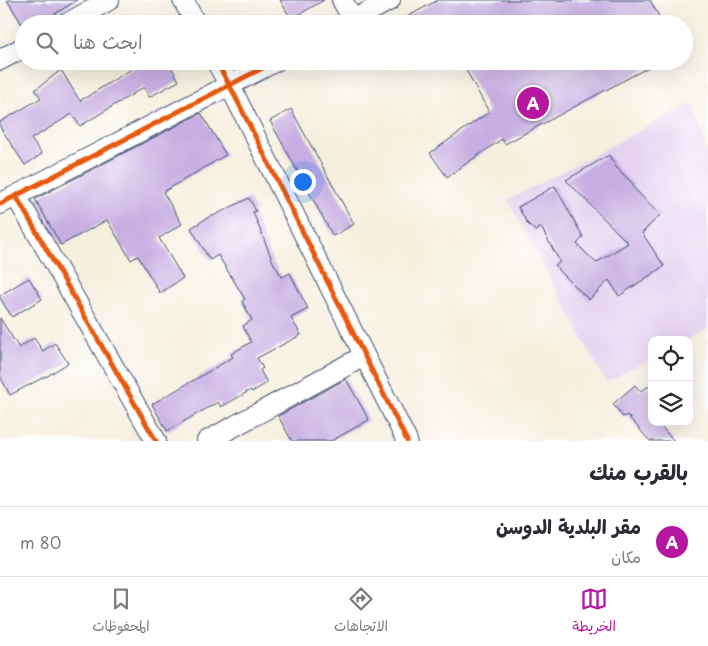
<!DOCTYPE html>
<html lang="ar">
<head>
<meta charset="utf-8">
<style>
  body { margin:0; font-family:"Playpen Sans","Playpen Sans Arabic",sans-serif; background:#f7f7f7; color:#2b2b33; direction:rtl }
  .controls { position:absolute; right:15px; bottom:15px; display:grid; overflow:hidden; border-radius:10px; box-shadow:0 5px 20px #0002 }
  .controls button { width:45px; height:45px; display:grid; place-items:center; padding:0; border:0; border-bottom:1px solid #e1e1e2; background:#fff; color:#2b2b33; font:25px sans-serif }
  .you { position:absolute; left:302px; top:181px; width:18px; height:18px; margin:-12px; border:4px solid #fff; border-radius:50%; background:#1a73e8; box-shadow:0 0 0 8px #1a73e833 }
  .badge { display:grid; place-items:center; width:32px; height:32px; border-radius:50%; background:#b5179e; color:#fff; font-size:16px; font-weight:700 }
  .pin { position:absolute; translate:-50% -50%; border:2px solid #fff; box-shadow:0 1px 5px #0006 }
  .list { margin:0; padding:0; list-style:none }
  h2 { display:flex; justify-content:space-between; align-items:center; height:65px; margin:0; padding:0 20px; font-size:21px }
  h2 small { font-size:16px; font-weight:400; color:#7c7c81 }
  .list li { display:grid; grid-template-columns:32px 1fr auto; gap:15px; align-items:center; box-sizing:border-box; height:70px; padding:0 20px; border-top:1px solid #e1e1e2 }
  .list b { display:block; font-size:19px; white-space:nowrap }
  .list p { margin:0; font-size:16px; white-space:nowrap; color:#7c7c81 }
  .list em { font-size:16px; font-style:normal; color:#7c7c81 }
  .icon { flex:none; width:28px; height:28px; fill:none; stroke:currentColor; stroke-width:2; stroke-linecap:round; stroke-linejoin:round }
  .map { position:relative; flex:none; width:708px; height:441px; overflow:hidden; direction:ltr }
  .search { position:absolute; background:#fff; box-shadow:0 5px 20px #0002; left:15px; right:15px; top:15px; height:55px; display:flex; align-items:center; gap:12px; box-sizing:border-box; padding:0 18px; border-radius:28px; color:#7c7c81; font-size:19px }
  .sheet { height:135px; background:#fff }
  nav { display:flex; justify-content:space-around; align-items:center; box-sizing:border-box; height:70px; border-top:1px solid #e1e1e2; background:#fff; font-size:14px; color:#7c7c81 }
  nav a { display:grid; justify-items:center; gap:2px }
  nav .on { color:#b5179e }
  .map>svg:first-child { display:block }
</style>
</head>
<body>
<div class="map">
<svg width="708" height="441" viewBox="0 0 708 441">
  <rect width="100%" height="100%" fill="#fff"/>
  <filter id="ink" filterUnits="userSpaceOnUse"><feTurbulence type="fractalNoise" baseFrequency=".02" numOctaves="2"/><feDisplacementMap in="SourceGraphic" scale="10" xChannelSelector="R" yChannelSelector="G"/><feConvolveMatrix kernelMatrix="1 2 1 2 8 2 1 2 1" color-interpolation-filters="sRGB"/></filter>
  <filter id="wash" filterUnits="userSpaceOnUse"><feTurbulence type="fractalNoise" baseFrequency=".0096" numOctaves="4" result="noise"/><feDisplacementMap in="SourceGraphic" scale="20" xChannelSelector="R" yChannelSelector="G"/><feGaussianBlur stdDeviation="1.12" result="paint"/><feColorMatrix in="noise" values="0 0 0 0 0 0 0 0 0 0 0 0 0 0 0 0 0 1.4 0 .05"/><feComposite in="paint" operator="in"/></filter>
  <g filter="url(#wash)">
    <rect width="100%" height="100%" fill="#f5efde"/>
    <path fill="#e5d3f1" d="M692 103 708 154V329L687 340H652V358L606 382 508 200Z"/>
    <g id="blocks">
      <path fill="#c7aee2" d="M7 0H77L39 24H22Z
        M280 0H324L291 19Z
        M438 0H650L663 24H394Z
        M142 61H168L179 81 149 97 144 87 80 126 72 114 31 139 42 154 25 165 0 127V122L41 98 35 90 61 70 80 101 133 68 132 66Z
        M461 61H660L505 144 502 139 447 177 430 153 489 112Z
        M291 109 354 224 333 236 270 121Z
        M201 113 226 155 163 192 182 224 159 238 183 278 160 293 138 256 131 260 107 220 61 245 35 199Z
        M609 155 616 167 634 185 632 186 660 215 642 233 664 266 619 296 609 280 589 300 555 266 560 262 541 227 535 231 527 223 518 207 555 186 583 237 577 244 596 263 628 243 566 180Z
        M249 198 256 211 253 212 273 262 282 277 290 273 308 309 291 318 301 335 257 358 263 368 260 370 267 383 252 392 251 390 221 407 218 402 167 431 152 404 201 376 233 357 231 354 251 342 243 326 252 320 242 301 245 299 218 255 210 260 191 228 212 215 213 216Z
        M29 278 42 299 12 317 0 298V295Z
        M0 318 19 348 34 338 43 351 55 343 68 363 46 377V376L10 395 0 376Z
        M346 379 369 420 331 441H292L278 416Z
        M635 385 640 391 652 385V422H657L674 441H650L627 415 623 417 613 404Z"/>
    </g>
  </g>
  <g filter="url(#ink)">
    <use href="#blocks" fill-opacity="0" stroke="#3c4c71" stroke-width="1"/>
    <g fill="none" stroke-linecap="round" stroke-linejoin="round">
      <defs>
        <path id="minor" d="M183 0 196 24
          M342 0 353 20
          M66 24 109 0
          M346 24 390 0
          M0 60 24 47
          M216 61 230 86 407 441
          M16 196 156 441
          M0 204 276 61
          M207 441 364 356"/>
      </defs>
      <use href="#minor" stroke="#3c4c71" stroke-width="22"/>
      <use href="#minor" stroke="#fff" stroke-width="20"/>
      <defs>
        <path id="cycleway" d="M216 61 230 86 407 441
          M16 196 156 441
          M0 204 276 61"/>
      </defs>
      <use href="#cycleway" stroke="#fff" stroke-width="8"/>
      <use href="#cycleway" stroke="#e8590c" stroke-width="5"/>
    </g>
  </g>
</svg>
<div class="controls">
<button><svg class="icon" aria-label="locate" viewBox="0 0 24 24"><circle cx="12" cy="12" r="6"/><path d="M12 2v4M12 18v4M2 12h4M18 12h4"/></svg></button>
<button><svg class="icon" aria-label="layers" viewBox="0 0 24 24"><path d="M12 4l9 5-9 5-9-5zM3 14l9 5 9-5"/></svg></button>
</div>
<div class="you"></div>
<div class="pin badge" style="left:533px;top:103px">A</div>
<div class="search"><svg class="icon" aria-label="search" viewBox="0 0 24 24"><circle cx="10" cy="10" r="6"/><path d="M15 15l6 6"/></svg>ابحث هنا</div>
</div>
<section class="sheet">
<h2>بالقرب منك<small></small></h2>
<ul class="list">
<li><span class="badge">A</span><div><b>مقر البلدية الدوسن</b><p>مكان</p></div><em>80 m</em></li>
</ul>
</section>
<nav>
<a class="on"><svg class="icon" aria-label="map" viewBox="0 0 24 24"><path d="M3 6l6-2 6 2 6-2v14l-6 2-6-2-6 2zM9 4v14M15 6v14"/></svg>الخريطة</a>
<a><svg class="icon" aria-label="directions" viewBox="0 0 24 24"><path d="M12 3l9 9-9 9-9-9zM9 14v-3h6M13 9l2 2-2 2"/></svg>الاتجاهات</a>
<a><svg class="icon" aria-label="saved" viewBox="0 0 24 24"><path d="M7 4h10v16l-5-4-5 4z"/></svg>المحفوظات</a>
</nav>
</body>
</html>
